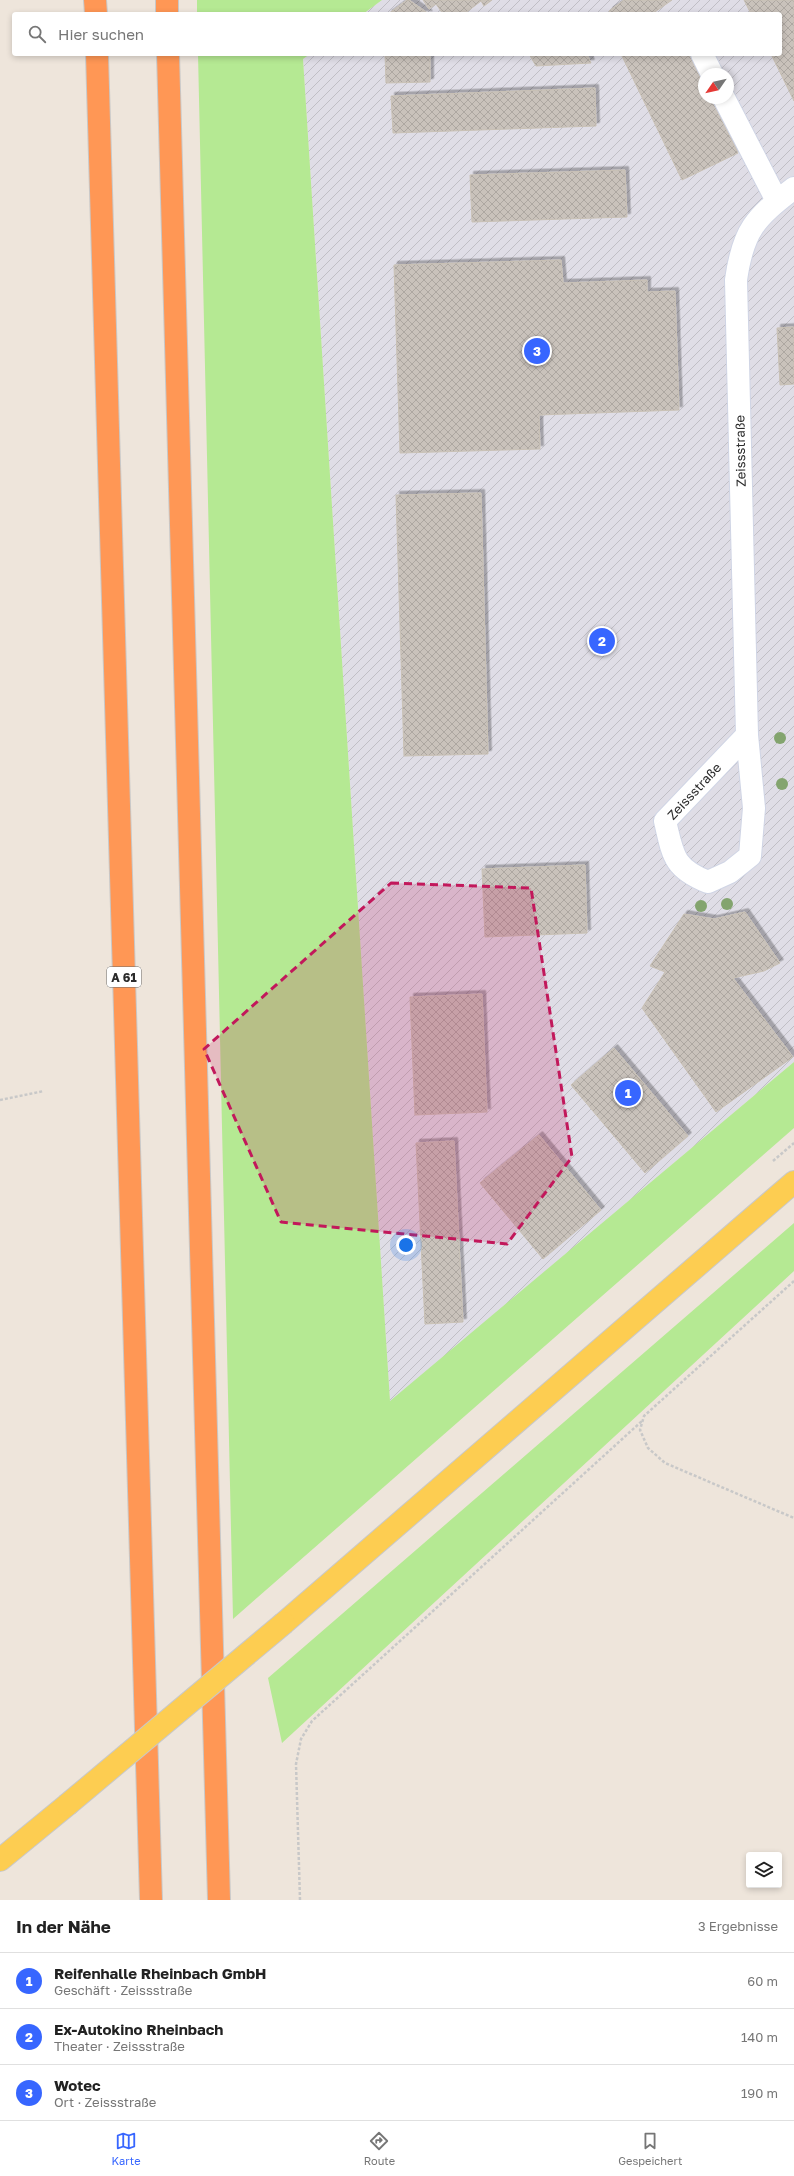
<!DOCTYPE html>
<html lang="de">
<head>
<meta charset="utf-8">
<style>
  body { margin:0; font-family:"Golos Text",sans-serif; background:#f2f2f2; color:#222 }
  .controls { position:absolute; right:12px; bottom:12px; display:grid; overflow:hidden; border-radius:4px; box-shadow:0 2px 6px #0003 }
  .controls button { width:36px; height:36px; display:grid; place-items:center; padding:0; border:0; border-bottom:1px solid #e0e0e0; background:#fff; color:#222; font:20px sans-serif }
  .compass { position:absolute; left:698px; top:68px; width:36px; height:36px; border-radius:50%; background:#fff; box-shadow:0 2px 6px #0003; rotate:236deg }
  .you { position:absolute; left:406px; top:1245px; width:14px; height:14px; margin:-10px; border:3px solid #fff; border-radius:50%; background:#1a73e8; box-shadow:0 0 0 6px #1a73e833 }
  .badge { display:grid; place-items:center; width:26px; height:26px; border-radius:50%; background:#3766ff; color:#fff; font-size:13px; font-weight:700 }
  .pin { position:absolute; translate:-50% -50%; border:2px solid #fff; box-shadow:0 1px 4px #0006 }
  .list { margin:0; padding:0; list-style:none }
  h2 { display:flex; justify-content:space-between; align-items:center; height:52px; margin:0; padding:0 16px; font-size:17px }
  h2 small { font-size:13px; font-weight:400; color:#767676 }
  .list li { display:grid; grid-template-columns:26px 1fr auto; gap:12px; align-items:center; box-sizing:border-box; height:56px; padding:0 16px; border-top:1px solid #e0e0e0 }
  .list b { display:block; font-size:15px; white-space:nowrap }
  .list p { margin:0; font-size:13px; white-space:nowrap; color:#767676 }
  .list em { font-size:13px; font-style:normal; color:#767676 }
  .icon { flex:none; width:22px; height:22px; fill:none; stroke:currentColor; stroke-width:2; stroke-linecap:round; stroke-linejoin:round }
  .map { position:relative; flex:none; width:794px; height:1900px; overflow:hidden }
  .search { position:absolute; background:#fff; box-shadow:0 2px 6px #0003; left:12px; right:12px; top:12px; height:44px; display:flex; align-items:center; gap:10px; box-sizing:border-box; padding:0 14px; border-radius:4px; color:#767676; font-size:15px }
  .sheet { height:220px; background:#fff }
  nav { display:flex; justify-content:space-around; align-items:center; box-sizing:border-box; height:56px; border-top:1px solid #e0e0e0; background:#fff; font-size:11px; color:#767676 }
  nav a { display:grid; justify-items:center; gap:2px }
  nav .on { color:#3766ff }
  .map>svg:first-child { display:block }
</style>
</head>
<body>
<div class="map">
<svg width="794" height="1900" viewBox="0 0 794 1900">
  <defs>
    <pattern id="industrial-furrows" width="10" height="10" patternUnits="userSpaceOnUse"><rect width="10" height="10" fill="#dfdde6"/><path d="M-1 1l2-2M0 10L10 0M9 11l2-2" fill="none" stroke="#c0bec5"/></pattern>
    <pattern id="building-cross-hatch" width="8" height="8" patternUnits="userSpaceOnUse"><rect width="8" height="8" fill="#c9c2bb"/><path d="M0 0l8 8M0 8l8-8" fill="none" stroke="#ada7a1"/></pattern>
    <filter id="shadow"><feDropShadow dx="3.5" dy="-3.5" stdDeviation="0" flood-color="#0004"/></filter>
  </defs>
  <rect width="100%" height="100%" fill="#eee5db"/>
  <path fill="url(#industrial-furrows)" fill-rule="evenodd" d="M382 0H794V1062L390 1402 303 59 310 54H780V14H363ZM704 74H728V98H704Z"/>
  <path fill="#b5e993" d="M197 0H382L363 14H197Z
    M198 54H310L303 59 390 1401 794 1062V1128L233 1619Z
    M794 1223V1271L282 1743 268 1678Z"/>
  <path fill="url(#building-cross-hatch)" stroke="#c9c1b5" filter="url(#shadow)" d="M407 0H409L429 14H388Z
    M423 0H492L484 6 481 1 464 14H443L436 4 429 9Z
    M624 0H672L652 14H611L609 11Z
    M744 0H794V101L771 54H780V14H751Z
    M385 54H430V82L386 83Z
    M529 54H587L591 63 536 66Z
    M621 54H689L704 85V98H711L738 153 682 180Z
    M595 88 596 126 393 133 391 96Z
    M625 170 627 217 472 222 470 175Z
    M561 260 563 283 647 280V292L675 291 679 410 539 415 540 449 400 453 394 265Z
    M794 327V384L780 385 777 328Z
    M481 493 488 754 404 756 396 495Z
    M585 865 587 933 485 937 482 869Z
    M745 912 780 963 764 971 733 978 793 1057 716 1112 642 1008 665 972 650 966 684 914 714 919Z
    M482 994 487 1112 415 1115 410 997Z
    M614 1048 688 1136 645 1173 571 1085Z
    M539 1135 601 1210 543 1259 480 1183Z
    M454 1141 463 1322 425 1324 416 1143Z"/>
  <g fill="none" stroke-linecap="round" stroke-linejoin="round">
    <defs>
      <path id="minor" d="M702 54 712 74
        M724 98 777 201
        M747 735 665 821C673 855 673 868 708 882L730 872 750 856 754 808 747 735 736 280C743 230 755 218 794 188"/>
      <path id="major" d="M284 1623 794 1182
        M0 1860 67 1805"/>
      <path id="highway" d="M95 0 96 14
        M167 0V14
        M97 54 151 1900
        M168 54 219 1900"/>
    </defs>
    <use href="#minor" stroke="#d0d5e5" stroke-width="24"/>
    <use href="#major" stroke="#c8c8c8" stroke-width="24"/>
    <use href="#highway" stroke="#c8c8c8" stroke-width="24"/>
    <path stroke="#c8c8c8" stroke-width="2.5" stroke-dasharray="3 2" stroke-linecap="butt" d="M0 1100 44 1091
      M773 1161 794 1143
      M794 1281 644 1416 640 1430 648 1448 665 1463 794 1518
      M300 1900 296 1764 301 1739 312 1721 642 1421"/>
    <use href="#minor" stroke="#fff" stroke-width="22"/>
    <use href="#major" stroke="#fdcd51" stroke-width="22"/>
    <use href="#highway" stroke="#ff9755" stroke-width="22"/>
    <defs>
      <path id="major-bridge" d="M67 1805 284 1623"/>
    </defs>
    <use href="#major-bridge" stroke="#c8c8c8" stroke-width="24" stroke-linecap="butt"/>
    <use href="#major-bridge" stroke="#fdcd51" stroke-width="22"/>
  </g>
  <g fill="#83a46e">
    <circle cx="780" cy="738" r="6"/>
    <circle cx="782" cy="784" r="6"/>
    <circle cx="727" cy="904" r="6"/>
    <circle cx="701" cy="906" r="6"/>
  </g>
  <path fill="#c2185b" fill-opacity="0.2" stroke="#c2185b" stroke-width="3" stroke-dasharray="8 5" stroke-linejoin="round" d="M391 883 531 888 572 1157 507 1244 281 1222 204 1049Z"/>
  <g text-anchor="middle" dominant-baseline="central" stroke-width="3" stroke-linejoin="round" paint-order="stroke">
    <rect fill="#fff" stroke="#6b6b6b" stroke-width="1" x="107" y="967" width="34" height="20" rx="3"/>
    <g font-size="12" font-weight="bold" fill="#2b2b2b">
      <text x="124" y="977">A 61</text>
    </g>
    <g font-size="13" fill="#2b2b2b" stroke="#fff">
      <text transform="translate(740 451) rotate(-91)">Zeissstraße</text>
      <text transform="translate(694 791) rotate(-47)">Zeissstraße</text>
    </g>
  </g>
</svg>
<div class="controls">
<button><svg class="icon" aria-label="layers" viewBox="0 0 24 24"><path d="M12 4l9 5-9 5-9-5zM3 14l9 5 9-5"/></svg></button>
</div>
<svg class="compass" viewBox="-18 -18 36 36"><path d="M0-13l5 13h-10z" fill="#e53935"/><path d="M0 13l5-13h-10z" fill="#767676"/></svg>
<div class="you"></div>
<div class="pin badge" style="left:628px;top:1093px">1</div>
<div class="pin badge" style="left:602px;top:641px">2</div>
<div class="pin badge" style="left:537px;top:351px">3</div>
<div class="search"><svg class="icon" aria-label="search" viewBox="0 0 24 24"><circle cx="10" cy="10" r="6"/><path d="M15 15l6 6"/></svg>Hier suchen</div>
</div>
<section class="sheet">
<h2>In der Nähe<small>3 Ergebnisse</small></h2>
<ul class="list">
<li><span class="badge">1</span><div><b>Reifenhalle Rheinbach GmbH</b><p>Geschäft · Zeissstraße</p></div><em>60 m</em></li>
<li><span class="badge">2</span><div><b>Ex-Autokino Rheinbach</b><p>Theater · Zeissstraße</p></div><em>140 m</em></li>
<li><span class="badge">3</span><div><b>Wotec</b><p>Ort · Zeissstraße</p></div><em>190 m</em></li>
</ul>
</section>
<nav>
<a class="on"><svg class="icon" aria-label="map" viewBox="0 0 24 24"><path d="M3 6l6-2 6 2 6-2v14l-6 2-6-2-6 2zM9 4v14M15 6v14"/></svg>Karte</a>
<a><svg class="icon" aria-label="directions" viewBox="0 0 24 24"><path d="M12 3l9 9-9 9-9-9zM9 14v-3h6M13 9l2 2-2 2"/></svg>Route</a>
<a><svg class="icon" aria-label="saved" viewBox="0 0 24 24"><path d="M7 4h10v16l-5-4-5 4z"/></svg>Gespeichert</a>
</nav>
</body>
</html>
